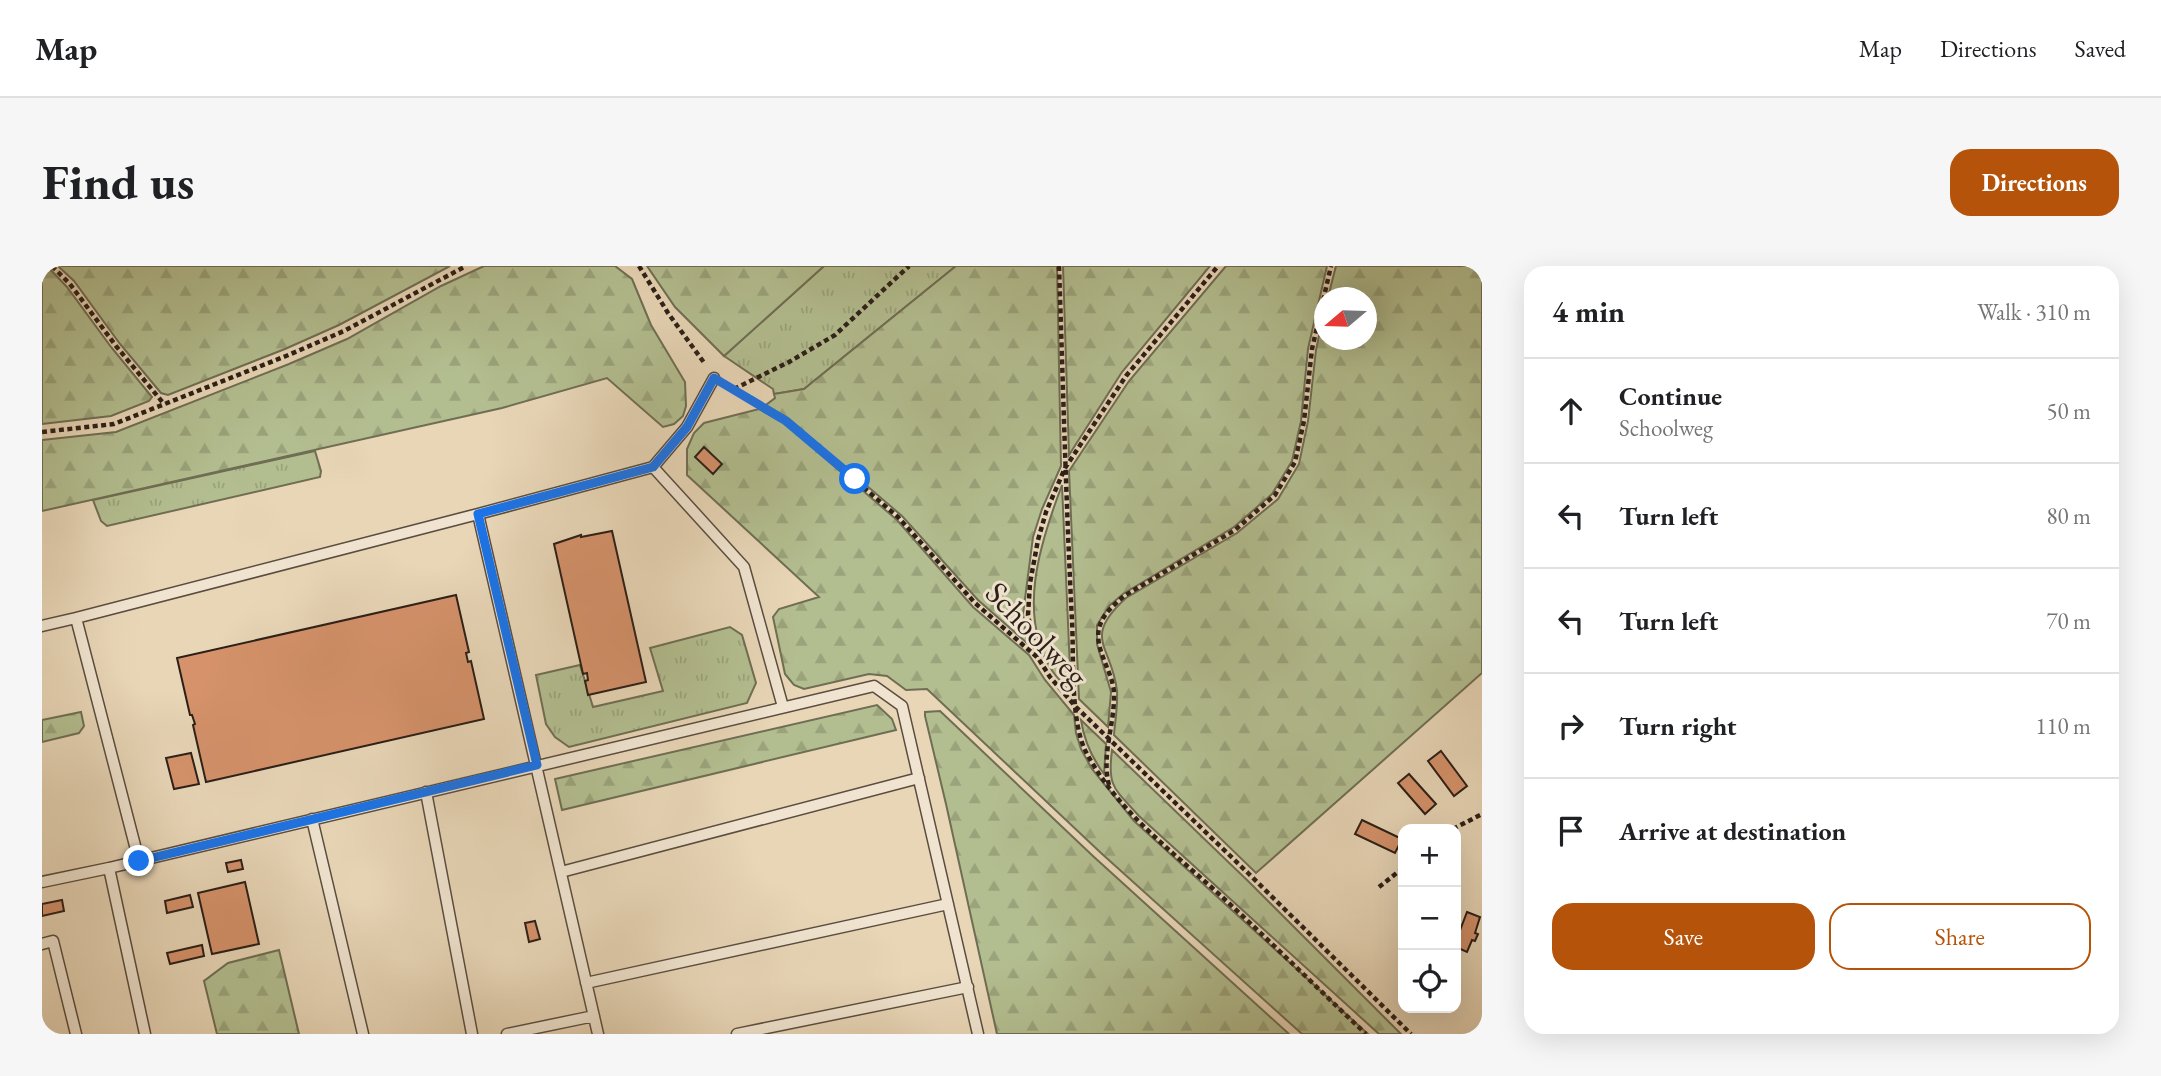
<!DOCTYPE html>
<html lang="en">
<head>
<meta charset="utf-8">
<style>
  body { margin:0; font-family:"EB Garamond",serif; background:#f6f6f6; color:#202124 }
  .controls { position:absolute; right:21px; bottom:21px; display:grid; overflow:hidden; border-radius:14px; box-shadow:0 7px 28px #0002 }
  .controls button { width:63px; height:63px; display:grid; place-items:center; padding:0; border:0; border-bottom:2px solid #e0e0e0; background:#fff; color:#202124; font:35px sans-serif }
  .compass { position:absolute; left:1272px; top:21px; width:63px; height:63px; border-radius:50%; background:#fff; box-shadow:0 7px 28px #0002; rotate:251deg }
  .stop { position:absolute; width:21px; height:21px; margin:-16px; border:5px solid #1a73e8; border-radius:50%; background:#fff }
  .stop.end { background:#1a73e8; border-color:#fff; box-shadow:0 2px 7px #0008 }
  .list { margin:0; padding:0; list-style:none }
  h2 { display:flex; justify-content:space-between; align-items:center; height:91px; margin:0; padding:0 28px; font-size:30px }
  h2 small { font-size:23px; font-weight:400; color:#757577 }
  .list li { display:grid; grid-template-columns:46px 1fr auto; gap:21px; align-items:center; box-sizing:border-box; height:105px; padding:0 28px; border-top:2px solid #e0e0e0 }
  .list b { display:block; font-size:26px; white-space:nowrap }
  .list p { margin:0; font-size:23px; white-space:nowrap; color:#757577 }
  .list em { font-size:23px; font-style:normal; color:#757577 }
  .actions { display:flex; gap:14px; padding:21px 28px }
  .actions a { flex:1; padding:16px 0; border:2px solid #b45309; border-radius:21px; text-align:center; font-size:24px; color:#b45309 }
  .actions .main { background:#b45309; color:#fff }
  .icon { flex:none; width:38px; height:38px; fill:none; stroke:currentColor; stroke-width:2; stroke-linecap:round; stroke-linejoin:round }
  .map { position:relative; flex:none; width:1440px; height:768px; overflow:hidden; border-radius:21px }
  header { display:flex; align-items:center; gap:42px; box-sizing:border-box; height:98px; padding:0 35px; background:#fff; border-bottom:2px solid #e0e0e0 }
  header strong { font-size:33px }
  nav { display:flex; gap:38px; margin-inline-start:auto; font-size:24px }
  .intro { display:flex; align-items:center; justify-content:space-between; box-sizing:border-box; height:168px; padding:0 42px }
  h1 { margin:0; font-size:49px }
  .button { padding:18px 32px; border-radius:21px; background:#b45309; color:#fff; font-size:24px; font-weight:700 }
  main { display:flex; gap:42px; padding:0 42px }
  aside { flex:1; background:#fff; border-radius:21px; box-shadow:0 7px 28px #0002 }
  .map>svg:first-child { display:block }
</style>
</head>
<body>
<header>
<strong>Map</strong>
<nav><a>Map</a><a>Directions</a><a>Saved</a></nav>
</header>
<div class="intro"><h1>Find us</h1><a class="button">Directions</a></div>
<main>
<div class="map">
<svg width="1440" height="768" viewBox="0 0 1440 768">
  <defs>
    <pattern id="grass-tufts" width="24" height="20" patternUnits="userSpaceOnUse" patternTransform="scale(1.75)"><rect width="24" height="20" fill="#b3be90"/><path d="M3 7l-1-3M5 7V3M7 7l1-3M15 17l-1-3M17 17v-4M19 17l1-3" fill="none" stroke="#9aa37b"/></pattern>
    <pattern id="forest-firs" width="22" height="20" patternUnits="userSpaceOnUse" patternTransform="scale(1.75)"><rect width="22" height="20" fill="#b3be90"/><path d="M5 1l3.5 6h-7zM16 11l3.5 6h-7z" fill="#9aa37b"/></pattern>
  </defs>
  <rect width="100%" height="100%" fill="#e8d6b7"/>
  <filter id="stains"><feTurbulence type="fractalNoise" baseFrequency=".00286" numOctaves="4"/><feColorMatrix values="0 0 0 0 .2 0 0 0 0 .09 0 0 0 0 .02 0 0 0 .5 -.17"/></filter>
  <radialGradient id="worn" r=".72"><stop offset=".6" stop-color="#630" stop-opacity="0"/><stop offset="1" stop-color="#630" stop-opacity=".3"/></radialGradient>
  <path fill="url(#grass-tufts)" stroke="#6f6e54" stroke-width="2" d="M782 0H914L762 123 732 128 731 123 682 90Z
    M273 185 279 205 278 211 65 260 59 255 51 234Z
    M688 361 700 369 714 417 705 437 527 481 513 471 504 458 494 409 538 399 551 441 621 425 608 382Z"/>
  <path fill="url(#forest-firs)" stroke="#6f6e54" stroke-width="2" d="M0 0H5L25 21 69 81 110 131 107 135 69 150 0 158Z
    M16 0H408L297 59 243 83 126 129 119 127 78 78 32 15Z
    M442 0H573L590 13 609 59 643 116 644 140 641 150 632 158 621 161 565 112 460 142 0 245V174L74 166 247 98 305 73 399 20Z
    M605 0H782L682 90 633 41Z
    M914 0H1015L1019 200 1000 243 991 271 981 348 985 377 936 334 860 250 746 152 724 139 733 132 732 128 762 123Z
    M1021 0H1168L1080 106 1027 189Z
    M1184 0H1285L1266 83 1259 155 1250 195 1230 228 1192 261 1081 328 1067 340 1055 359V378L1069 426 1066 461 1037 433 1027 205 1087 115Z
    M1294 0H1440V407L1214 607 1072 469C1073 455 1076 439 1075 425 1070 379 1039 373 1084 332L1195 267 1236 233 1257 198 1266 155 1274 84 1282 46V74H1324V32L1286 31Z
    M717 143 742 157 855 254 931 341 987 389 1003 414 1032 449 1034 467 1039 483 1050 503 1092 555 1326 768H1260L1059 587 885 423 864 424 845 410 827 408 762 423 752 419 743 408 731 351 737 343 777 331 645 209V183L652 167 662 157Z
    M1020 219 1029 426C1023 420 1016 413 1011 406 974 350 998 277 1020 219Z
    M835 439 850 453 854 464 520 544 513 513Z
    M898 445 1052 591 1247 768H955L904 538 883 450V446Z
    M39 446 42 460 37 467 0 476V454Z
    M1039 454 1064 478 1062 508C1050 492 1042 474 1039 454Z
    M1070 484 1206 615 1359 768H1337L1097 550C1073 523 1065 522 1070 484Z
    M237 684 257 768H175L162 715 186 697Z"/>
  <path fill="#d5926b" stroke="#2b1f18" stroke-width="2" d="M662 181 680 198 671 208 653 191Z
    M570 265 604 416 546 429 543 415 546 414 545 407 541 408 512 278 539 269V271Z
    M414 329 427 386 424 387 426 396 429 395 442 453 164 516 151 459 153 458 150 449H148L135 392Z
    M1399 485 1425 520 1412 530 1386 495Z
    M149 487 157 518 132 523 124 492Z
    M1367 508 1394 538 1383 548 1356 517Z
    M1320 554 1360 573 1353 587 1313 568Z
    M199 594 201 603 186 606 184 597Z
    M203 616 217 678 170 688 156 627Z
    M148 629 151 641 125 647 123 635Z
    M20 634 22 645 0 650V638Z
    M1425 646 1438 651 1433 667 1436 668 1433 675 1430 674 1425 686 1414 681V675Z
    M493 655 498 673 487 676 483 657Z
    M160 679 162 690 128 698 125 687Z"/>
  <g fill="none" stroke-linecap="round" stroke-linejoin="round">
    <defs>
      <path id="lane" d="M611 201 645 161 672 112
        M436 248 611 201 702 301 741 441
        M0 360 34 352
        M384 526 430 768
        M270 553 321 768
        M97 595 34 352 436 248 556 768
        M67 602 832 420 860 440 936 768
        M519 606 877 512
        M0 616 67 602 103 768
        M0 678 11 675 34 768
        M544 717 906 638
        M465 768 552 750
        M695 768 926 721"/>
    </defs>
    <use href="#lane" stroke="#5a4d40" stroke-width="13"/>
    <path stroke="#2b1f18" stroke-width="4.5" stroke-dasharray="5 3.5" stroke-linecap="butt" d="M10 0 28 18 74 80 122 138
      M597 0 626 47 663 98
      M1017 0C1021 118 1024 237 1030 355 1032 392 1028 455 1044 486 1075 545 1130 585 1178 629 1227 674 1275 722 1324 768
      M686 120 744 155 856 251 933 337 996 392 1008 411 1034 441 1207 608 1369 768
      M692 123 747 96 793 69 867 0
      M0 166 72 158 244 90 302 65 424 0
      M995 391 986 349 988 317 996 274 1004 246 1023 202 1084 110 1176 0
      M1067 519C1059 489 1073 458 1072 427 1071 405 1050 381 1058 359 1062 347 1073 338 1082 330L1193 264 1233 229 1253 196 1262 155 1270 83 1289 0
      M1411 563 1440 548
      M1337 621 1361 602"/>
    <use href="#lane" stroke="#f0e4d0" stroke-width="10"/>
  </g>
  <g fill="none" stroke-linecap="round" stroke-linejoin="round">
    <path stroke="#1a73e8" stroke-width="9" d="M97 595 495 499 436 248 611 201 645 161 672 112 744 155 813 213"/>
  </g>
  <g text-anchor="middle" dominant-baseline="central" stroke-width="6" stroke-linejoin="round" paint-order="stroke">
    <g font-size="32" fill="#2b1f18" stroke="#f0e4d0">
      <text transform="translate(995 368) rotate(46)">Schoolweg</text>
    </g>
  </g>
  <rect width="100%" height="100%" filter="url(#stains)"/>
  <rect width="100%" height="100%" fill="url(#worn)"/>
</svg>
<div class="controls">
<button>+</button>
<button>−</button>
<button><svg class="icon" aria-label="locate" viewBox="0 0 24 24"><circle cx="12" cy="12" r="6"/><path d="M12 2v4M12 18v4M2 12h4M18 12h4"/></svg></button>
</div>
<svg class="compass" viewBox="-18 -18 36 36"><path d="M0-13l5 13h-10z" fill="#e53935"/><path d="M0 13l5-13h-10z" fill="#757577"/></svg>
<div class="stop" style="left:813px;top:213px"></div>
<div class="stop end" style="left:97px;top:595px"></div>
</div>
<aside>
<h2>4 min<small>Walk · 310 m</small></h2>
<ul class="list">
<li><svg class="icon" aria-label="ahead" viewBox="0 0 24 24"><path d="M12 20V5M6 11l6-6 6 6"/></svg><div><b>Continue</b><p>Schoolweg</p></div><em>50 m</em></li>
<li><svg class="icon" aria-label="left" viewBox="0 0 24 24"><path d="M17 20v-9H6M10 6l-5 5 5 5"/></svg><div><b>Turn left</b></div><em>80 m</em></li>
<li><svg class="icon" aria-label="left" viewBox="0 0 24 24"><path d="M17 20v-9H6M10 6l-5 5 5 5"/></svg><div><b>Turn left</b></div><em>70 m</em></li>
<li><svg class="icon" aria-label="right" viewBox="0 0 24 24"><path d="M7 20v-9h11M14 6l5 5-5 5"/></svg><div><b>Turn right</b></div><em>110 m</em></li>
<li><svg class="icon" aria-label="arrive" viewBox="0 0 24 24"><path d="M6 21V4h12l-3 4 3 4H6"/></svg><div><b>Arrive at destination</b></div></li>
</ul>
<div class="actions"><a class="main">Save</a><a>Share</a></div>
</aside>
</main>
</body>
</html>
